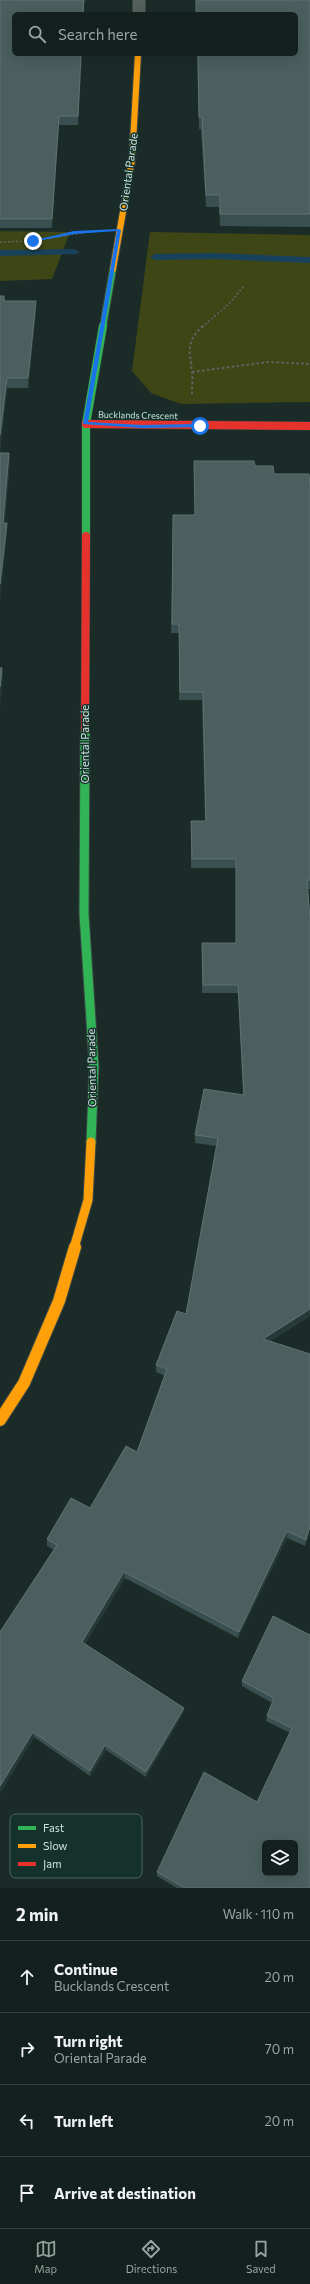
<!DOCTYPE html>
<html lang="en">
<head>
<meta charset="utf-8">
<style>
  body { margin:0; font-family:Commissioner,sans-serif; background:#1d2827; color:#f1f3f6 }
  .controls { position:absolute; right:12px; bottom:12px; display:grid; overflow:hidden; border-radius:6px; box-shadow:0 4px 16px #0002 }
  .controls button { width:36px; height:36px; display:grid; place-items:center; padding:0; border:0; border-bottom:1px solid #333e3c; background:#14201e; color:#f1f3f6; font:20px sans-serif }
  .stop { position:absolute; width:12px; height:12px; margin:-9px; border:3px solid #1a73e8; border-radius:50%; background:#fff }
  .stop.end { background:#1a73e8; border-color:#fff; box-shadow:0 1px 4px #0008 }
  .list { margin:0; padding:0; list-style:none }
  h2 { display:flex; justify-content:space-between; align-items:center; height:52px; margin:0; padding:0 16px; font-size:17px }
  h2 small { font-size:13px; font-weight:400; color:#9da3a4 }
  .list li { display:grid; grid-template-columns:26px 1fr auto; gap:12px; align-items:center; box-sizing:border-box; height:72px; padding:0 16px; border-top:1px solid #333e3c }
  .list b { display:block; font-size:15px; white-space:nowrap }
  .list p { margin:0; font-size:13px; white-space:nowrap; color:#9da3a4 }
  .list em { font-size:13px; font-style:normal; color:#9da3a4 }
  .icon { flex:none; width:22px; height:22px; fill:none; stroke:currentColor; stroke-width:2; stroke-linecap:round; stroke-linejoin:round }
  .map { position:relative; flex:none; width:310px; height:1888px; overflow:hidden }
  .search { position:absolute; background:#14201e; box-shadow:0 4px 16px #0002; left:12px; right:12px; top:12px; height:44px; display:flex; align-items:center; gap:10px; box-sizing:border-box; padding:0 14px; border-radius:6px; color:#9da3a4; font-size:15px }
  .sheet { height:340px; background:#14201e }
  nav { display:flex; justify-content:space-around; align-items:center; box-sizing:border-box; height:56px; border-top:1px solid #333e3c; background:#14201e; font-size:11px; color:#9da3a4 }
  nav a { display:grid; justify-items:center; gap:2px }
  nav .on { color:#90a19c }
  .map>svg:first-child { display:block }
</style>
</head>
<body>
<div class="map">
<svg width="310" height="1888" viewBox="0 0 310 1888">
  <rect width="100%" height="100%" fill="#1b2b28"/>
  <path fill="#3f4616" d="M0 231 70 232 52 279 0 281Z
    M150 232 310 235V402L181 404 151 393 132 371Z"/>
  <g fill="none" stroke-linecap="round" stroke-linejoin="round">
    <path fill="#18425b" fill-rule="evenodd" d="M74 249 79 252 77 254 0 256V250Z
      M213 253 310 257V263L213 259 155 260 150 257 155 254Z"/>
    <defs>
      <path id="street" d="M133 0H145V14H133Z"/>
      <path id="fast-far2" d="M103 327 113 269"/>
      <path id="fast-far1" d="M86 536V424L103 326
        M85 736V729"/>
      <path id="fast" d="M85 735 84 914 94 1067 91 1142"/>
      <path id="slow-far2" d="M113 269 132 160 138 54"/>
      <path id="slow-far1" d="M74 1248 88 1200 91 1142"/>
      <path id="slow" d="M0 1420 24 1383 59 1301 75 1247"/>
      <path id="jam" d="M86 424 310 426
        M85 729 86 536"/>
    </defs>
    <use href="#street" stroke="#3b4844" stroke-width="2"/>
    <use href="#fast-far2" stroke="#3b4844" stroke-width="8"/>
    <use href="#fast-far1" stroke="#3b4844" stroke-width="9"/>
    <use href="#fast" stroke="#3b4844" stroke-width="11"/>
    <use href="#slow-far2" stroke="#3b4844" stroke-width="8"/>
    <use href="#slow-far1" stroke="#3b4844" stroke-width="11"/>
    <use href="#slow" stroke="#3b4844" stroke-width="14"/>
    <use href="#jam" stroke="#3b4844" stroke-width="9"/>
    <path stroke="#5b6664" stroke-width="1.5" stroke-dasharray="2 2" stroke-linecap="butt" d="M0 242 33 241 87 232
      M202 327 228 305 245 285"/>
    <path stroke="#5b6664" stroke-width="2" stroke-dasharray="2.5 2.5" stroke-linecap="butt" d="M192 372 269 362 310 364
      M192 394C192 387 193 379 192 372 190 351 185 342 203 326"/>
    <use href="#street" fill="#55615e" fill-rule="evenodd"/>
    <use href="#fast-far2" stroke="#30b455" stroke-width="6"/>
    <use href="#fast-far1" stroke="#30b455" stroke-width="8"/>
    <use href="#fast" stroke="#30b455" stroke-width="9"/>
    <use href="#slow-far2" stroke="#ff9f0a" stroke-width="6"/>
    <use href="#slow-far1" stroke="#ff9f0a" stroke-width="9"/>
    <use href="#slow" stroke="#ff9f0a" stroke-width="12"/>
    <use href="#jam" stroke="#e5322d" stroke-width="8"/>
  </g>
  <path fill="#3a4f50" d="M0 0 84 9V14H14L82 54 78 125H59L52 228H0Z
    M196 0H310V227L220 226 219 207H206L201 129H199L197 54H296V14H196Z
    M4 296 5 301 36 310 28 388H7L0 451Z
    M194 461 255 466 274 474 310 486V889H308L310 919V1316L270 1341 310 1354V1528L305 1546 287 1538 238 1638 125 1578 85 1644 184 1708 183 1713 146 1777 106 1750 90 1776 34 1737 0 1793V1632L54 1550 47 1546V1539L90 1508 137 1452 165 1376 156 1372V1365L186 1314 216 1146 195 1143V1135L243 1095 238 993H202V943H236V868H191V821H205L202 700H179V633H171L173 515H195Z
    M310 1635V1888H177L157 1876V1872L257 1802 290 1733 266 1721 267 1716 272 1703 242 1686V1681Z"/>
  <path fill="#273a39" d="M81 54H82L78 125V116Z
    M59 116V125L52 228V219Z
    M36 301V310L28 388V378Z
    M7 378V388L0 451V435Z
    M9 453 10 463 4 533 3 523Z
    M7 523V533L0 601V584Z
    M2 668 3 677 0 706V687Z
    M310 1309V1316L263 1346V1339Z
    M310 1526V1528L305 1546 306 1540Z
    M287 1531V1538L238 1638 239 1632Z
    M124 1572 125 1578 83 1648 82 1642Z
    M184 1708 183 1713 146 1777V1772Z
    M33 1732 34 1737 0 1793V1786Z
    M105 1745 106 1750 90 1776V1771Z"/>
  <path fill="#4a5f5e" stroke="#5f7372" fill-rule="evenodd" d="M0 0H84L83 14H14V54H81L78 116H59L52 219H0Z
    M196 0H310V214H220V195H206L202 117H199L198 54H296V14H196Z
    M0 296H4V301H36L28 378H7L0 435Z
    M0 453H9L3 523H7L0 584Z
    M194 461H254L255 466H273L274 474H309L310 486V880H307L310 919V1309L263 1339 310 1354V1526L306 1540 287 1531 239 1632 124 1572 82 1642 184 1708 146 1772 105 1745 90 1771 33 1732 0 1786V1632L57 1545 47 1539 71 1498 90 1508 126 1446 137 1452 167 1369 156 1365 177 1311 186 1314 218 1138 195 1135 204 1089 244 1095 238 985H203L202 943H236V859H192L191 821H206L203 692H180L179 624H172L173 515H195Z
    M0 668H2L0 687Z
    M273 1616 310 1635V1888H185L157 1872 204 1772 257 1802 292 1728 267 1716 274 1698 242 1681ZM265 1843H295V1873H265Z"/>
  <path fill="#1a73e8" d="M119 229 121 230 88 422 142 425 200 424 202 427 142 428 83 424 117 231 74 234 33 242 31 241 74 231Z"/>
  <g text-anchor="middle" dominant-baseline="central" stroke-width="3" stroke-linejoin="round" paint-order="stroke">
    <g font-size="9" fill="#cfe0db" stroke="#14322b">
      <text transform="translate(138 415) rotate(1)">Bucklands Crescent</text>
    </g>
    <g font-size="11" fill="#cfe0db" stroke="#14322b">
      <text transform="translate(128 172) rotate(-82)">Oriental Parade</text>
      <text transform="translate(84 744) rotate(-90)">Oriental Parade</text>
      <text transform="translate(91 1068) rotate(-91)">Oriental Parade</text>
    </g>
  </g>
  <rect x="10" y="1814" width="132" height="64" rx="6" fill="#14322b" stroke="#4c6660" stroke-width="1"/>
  <rect x="18" y="1826" width="18" height="4" fill="#30b455"/>
  <rect x="18" y="1844" width="18" height="4" fill="#ff9f0a"/>
  <rect x="18" y="1862" width="18" height="4" fill="#e5322d"/>
  <g font-size="11" fill="#cfe0db">
    <text x="43" y="1832">Fast</text>
    <text x="43" y="1850">Slow</text>
    <text x="43" y="1868">Jam</text>
  </g>
</svg>
<div class="controls">
<button><svg class="icon" aria-label="layers" viewBox="0 0 24 24"><path d="M12 4l9 5-9 5-9-5zM3 14l9 5 9-5"/></svg></button>
</div>
<div class="stop" style="left:200px;top:426px"></div>
<div class="stop end" style="left:33px;top:241px"></div>
<div class="search"><svg class="icon" aria-label="search" viewBox="0 0 24 24"><circle cx="10" cy="10" r="6"/><path d="M15 15l6 6"/></svg>Search here</div>
</div>
<section class="sheet">
<h2>2 min<small>Walk · 110 m</small></h2>
<ul class="list">
<li><svg class="icon" aria-label="ahead" viewBox="0 0 24 24"><path d="M12 20V5M6 11l6-6 6 6"/></svg><div><b>Continue</b><p>Bucklands Crescent</p></div><em>20 m</em></li>
<li><svg class="icon" aria-label="right" viewBox="0 0 24 24"><path d="M7 20v-9h11M14 6l5 5-5 5"/></svg><div><b>Turn right</b><p>Oriental Parade</p></div><em>70 m</em></li>
<li><svg class="icon" aria-label="left" viewBox="0 0 24 24"><path d="M17 20v-9H6M10 6l-5 5 5 5"/></svg><div><b>Turn left</b></div><em>20 m</em></li>
<li><svg class="icon" aria-label="arrive" viewBox="0 0 24 24"><path d="M6 21V4h12l-3 4 3 4H6"/></svg><div><b>Arrive at destination</b></div></li>
</ul>
</section>
<nav>
<a class="on"><svg class="icon" aria-label="map" viewBox="0 0 24 24"><path d="M3 6l6-2 6 2 6-2v14l-6 2-6-2-6 2zM9 4v14M15 6v14"/></svg>Map</a>
<a><svg class="icon" aria-label="directions" viewBox="0 0 24 24"><path d="M12 3l9 9-9 9-9-9zM9 14v-3h6M13 9l2 2-2 2"/></svg>Directions</a>
<a><svg class="icon" aria-label="saved" viewBox="0 0 24 24"><path d="M7 4h10v16l-5-4-5 4z"/></svg>Saved</a>
</nav>
</body>
</html>
